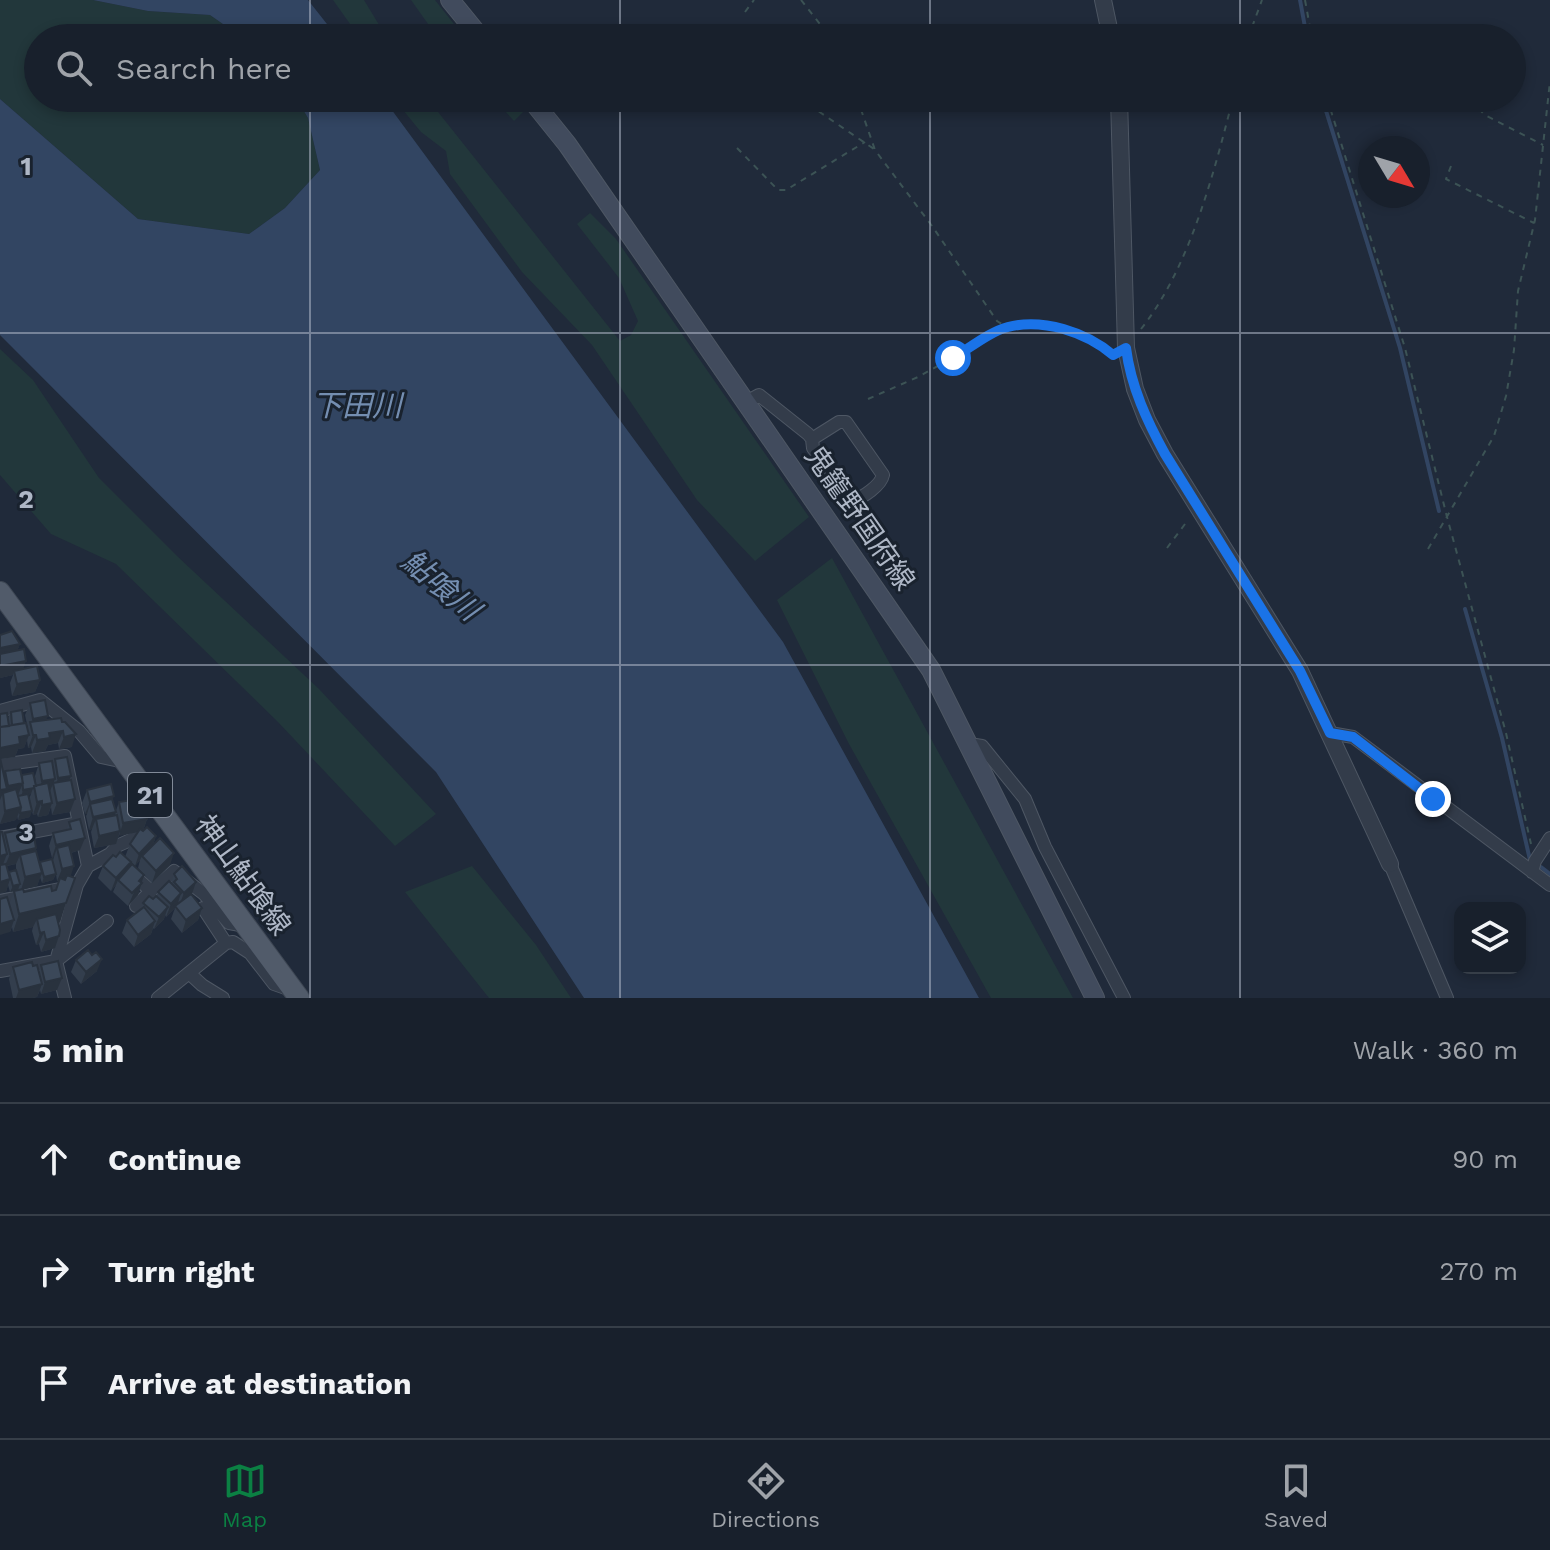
<!DOCTYPE html>
<html lang="en">
<head>
<meta charset="utf-8">
<style>
  body { margin:0; font-family:"Work Sans","Noto Sans JP",sans-serif; background:#212834; color:#f1f3f6 }
  .controls { position:absolute; right:24px; bottom:24px; display:grid; overflow:hidden; border-radius:16px; box-shadow:0 4px 12px #0003 }
  .controls button { width:72px; height:72px; display:grid; place-items:center; padding:0; border:0; border-bottom:2px solid #363e48; background:#18202c; color:#f1f3f6; font:40px sans-serif }
  .compass { position:absolute; left:1358px; top:136px; width:72px; height:72px; border-radius:50%; background:#18202c; box-shadow:0 4px 12px #0003; rotate:128deg }
  .stop { position:absolute; width:24px; height:24px; margin:-18px; border:6px solid #1a73e8; border-radius:50%; background:#fff }
  .stop.end { background:#1a73e8; border-color:#fff; box-shadow:0 2px 8px #0008 }
  .list { margin:0; padding:0; list-style:none }
  h2 { display:flex; justify-content:space-between; align-items:center; height:104px; margin:0; padding:0 32px; font-size:34px }
  h2 small { font-size:26px; font-weight:400; color:#9fa3a9 }
  .list li { display:grid; grid-template-columns:52px 1fr auto; gap:24px; align-items:center; box-sizing:border-box; height:112px; padding:0 32px; border-top:2px solid #363e48 }
  .list b { display:block; font-size:30px; white-space:nowrap }
  .list em { font-size:26px; font-style:normal; color:#9fa3a9 }
  .icon { flex:none; width:44px; height:44px; fill:none; stroke:currentColor; stroke-width:2; stroke-linecap:round; stroke-linejoin:round }
  .map { position:relative; flex:none; width:1550px; height:998px; overflow:hidden }
  .search { position:absolute; background:#18202c; box-shadow:0 4px 12px #0003; left:24px; right:24px; top:24px; height:88px; display:flex; align-items:center; gap:20px; box-sizing:border-box; padding:0 28px; border-radius:44px; color:#9fa3a9; font-size:30px }
  .sheet { height:440px; background:#18202c }
  nav { display:flex; justify-content:space-around; align-items:center; box-sizing:border-box; height:112px; border-top:2px solid #363e48; background:#18202c; font-size:22px; color:#9fa3a9 }
  nav a { display:grid; justify-items:center; gap:4px }
  nav .on { color:#0b8043 }
  .map>svg:first-child { display:block }
</style>
</head>
<body>
<div class="map">
<svg width="1550" height="998" viewBox="0 0 1550 998">
  <rect width="100%" height="100%" fill="#202a3a"/>
  <path fill="#22373b" d="M0 0H93L148 11 210 15 243 38H38V98H296L308 118 320 170 285 208 249 234 138 219 0 99Z
    M333 0H364L387 38H360Z
    M411 0H435L465 38H438Z
    M393 98H427L620 341 631 335 638 321 619 278 577 224 590 213 616 239 809 517 755 561 697 500 592 345 522 272 450 174 446 151 421 132Z
    M493 98H512L523 112 514 121Z
    M0 349 33 380 99 478 177 556 319 689 436 814 395 846 278 722 116 564 51 534 0 475Z
    M832 558 1073 998H991L849 744 777 600Z
    M472 866 536 945 571 998H489L405 892Z"/>
  <path fill="#324562" d="M93 0H308L338 38H243L210 15 148 11Z
    M296 98H383L783 642 979 998H584L436 772 0 335V99L138 219 249 234 285 208 320 170 308 118Z"/>
  <g fill="none" stroke-linecap="round" stroke-linejoin="round">
    <path stroke="#324562" stroke-width="4" d="M1300 0 1307 38
      M1322 98 1400 348 1439 511
      M1465 609 1502 738 1530 860
      M1541 867 1550 874"/>
    <defs>
      <path id="minor" d="M746 402 759 395 808 434 812 439 813 448 853 500C863 498 881 485 883 475L846 422H839L812 439
        M0 711 40 700 79 731 101 757 124 762
        M1330 733 1353 737 1550 885
        M969 744 982 746 1025 799 1045 847 1124 998
        M0 765 65 756 88 866 77 885 56 961 0 971
        M0 838 79 823
        M110 854 117 846 139 836
        M1390 864 1447 998
        M88 866 110 854 151 891 136 906
        M1532 872 1535 861 1550 838
        M151 891 174 871 204 894 229 923 246 926
        M0 901 70 887
        M203 908 226 943
        M189 973 202 985 223 998
        M65 998 56 961 107 921
        M158 998 226 943 233 942 250 953 274 984 291 990"/>
      <path id="tertiary" d="M1103 0 1111 38
        M1119 98 1126 348 1135 389 1147 420 1165 454 1300 671 1390 864"/>
      <path id="secondary" d="M450 0 481 38
        M530 98 567 144 931 670 1095 998"/>
      <path id="primary" d="M0 592 299 998"/>
    </defs>
    <use href="#minor" stroke="#4e5764" stroke-width="14"/>
    <use href="#tertiary" stroke="#4e5764" stroke-width="18"/>
    <use href="#secondary" stroke="#4e5764" stroke-width="20"/>
    <use href="#primary" stroke="#3d4653" stroke-width="22"/>
    <path stroke="#3c5355" stroke-width="2" stroke-dasharray="6 6" stroke-linecap="butt" d="M801 0 831 38
      M1305 0 1312 38
      M745 12 754 0
      M1248 38 1262 0
      M799 98 874 149
      M857 98 875 150 932 226 997 321C1011 331 1030 326 1046 327 1070 328 1092 338 1111 352
      M1327 98 1405 348 1447 517 1506 733 1531 844
      M1477 98 1481 100V111L1485 115 1543 145
      M737 148 778 190H786L865 142
      M1451 166 1446 179 1534 223
      M1141 329C1190 267 1214 173 1233 98
      M868 399 918 377 1006 328
      M1167 548 1188 520
      M1428 549 1494 436 1506 396 1514 350 1518 291 1535 220 1550 81"/>
    <use href="#minor" stroke="#333c4a" stroke-width="12"/>
    <use href="#tertiary" stroke="#333c4a" stroke-width="16"/>
    <use href="#secondary" stroke="#414b5d" stroke-width="18"/>
    <use href="#primary" stroke="#515b6a" stroke-width="20"/>
  </g>
  <path fill="#333e4d" fill-rule="evenodd" d="M20 644 17 651 23 669 40 680 35 692 12 696 10 683 13 675 0 678Z
    M30 703 46 720 62 722 72 747 59 749 58 743 48 745 45 751 32 753 31 747 28 748 27 740 24 748 18 749 15 757 1 759 4 775 5 771 22 775 36 786 35 776 39 763 53 764 55 759 69 780 75 799 70 812 52 815 51 807 48 815 38 817 37 814 33 815 29 799 31 794 28 795 30 817 18 820 17 816 16 820 0 824V714L8 718 11 712 24 723 28 729 25 715Z
    M87 790 113 799 114 816 119 802 139 806 147 819 143 831 156 836 153 845 170 865 152 883 138 868 140 860 135 866 131 862 128 869 144 875 138 895 128 906 113 892 116 885 111 891 98 878 103 866 116 857H125L130 844 138 832 119 835 116 844 94 848 91 832 92 829 89 830 86 816 87 814H85L82 803Z
    M69 822 80 850 71 853 70 876 60 922H58L55 948 41 952 39 944 36 945 32 931 33 927 13 932 12 927 10 932 9 904 14 891 10 892 8 885 6 892 0 893 3 838 5 833 29 837 36 848 35 851 39 864 53 860 54 857 52 858 49 846 53 833 66 830ZM16 864V870L8 873 7 866ZM56 874 57 881H59L56 891 24 892 23 889 37 886 40 877 42 883 53 880Z
    M174 874 202 908 198 920 182 933 171 919 175 908 166 917 165 915 164 919 154 929 153 928 151 934 134 947 122 933 127 920 140 910 143 903 153 899 157 896 158 892 171 883Z
    M92 955 97 971 81 984 71 972 76 960Z
    M41 965 62 978 57 990 41 994 40 990 37 997 32 998H13L9 979 13 967 33 966 39 972Z"/>
  <path fill="#29323e" d="M20 644 15 656 0 660V648Z
    M26 661 22 673 14 671 13 675 0 678V666Z
    M40 680 35 692 12 696 17 684Z
    M48 716 43 728 31 724 33 719Z
    M63 731 58 743 48 745 45 751 32 753 37 740 49 733Z
    M76 734 72 747 59 749 64 737Z
    M29 735 24 748 18 749 15 757 0 759V748L19 737Z
    M33 735H36L31 747 28 748Z
    M71 776 66 788 54 791 58 778Z
    M55 779 50 791 38 793 42 781Z
    M23 783 18 795 3 798 8 786Z
    M33 788 31 794 21 797 23 790Z
    M7 789 3 797V793L0 800V790Z
    M114 796 109 808 90 804 87 814H85L90 802Z
    M75 799 70 812 52 815 57 803Z
    M42 801 37 814 33 815 37 802Z
    M52 803 48 815 38 817 42 805Z
    M21 807 16 820 0 824 5 811Z
    M32 811 30 817 18 820 20 813Z
    M116 812 111 824 96 819 92 829 89 830 93 817Z
    M147 819 143 831 119 836 123 823Z
    M120 831 116 844 94 848 99 836Z
    M156 836 152 848 142 856 140 860 135 866 139 854Z
    M85 838 80 850 59 856 57 848 54 857 52 858 56 845Z
    M36 848 32 860 20 855 16 864 5 866 10 854Z
    M174 853 170 865 152 883 156 871Z
    M7 854 2 867H0V856Z
    M131 862 126 874 118 880 116 885 111 891 116 878Z
    M74 866 70 878 57 881 62 869Z
    M42 873 37 886 21 890 25 877Z
    M56 874 53 880 42 883 44 877Z
    M144 875 138 895 128 906 139 881Z
    M10 879 6 892 0 893V882Z
    M196 882 192 894 179 906 184 893Z
    M20 884 18 890 10 892 13 886Z
    M181 893 177 906 166 917 171 904Z
    M66 903 60 922 39 926 37 919 33 927 13 932 19 914Z
    M168 907 164 919 154 929 159 917Z
    M202 908 198 920 182 933 186 920Z
    M14 920 10 932 0 935V924Z
    M155 921 151 934 134 947 138 935Z
    M44 932 39 944 36 945 40 933Z
    M59 936 55 948 41 952 46 940Z
    M102 959 97 971 81 984 86 972Z
    M62 978 57 990 41 994 45 982Z
    M42 984 37 997 32 998H16L19 990Z"/>
  <path fill="#3b4859" stroke="#29323e" stroke-width="2" d="M12 631 20 644 0 648V635Z
    M24 649 26 661 0 666V654Z
    M37 666 40 680 17 684 14 671Z
    M45 700 48 716 33 719 30 703Z
    M22 710 24 723 12 725 11 712Z
    M7 713 9 726 0 727V714Z
    M61 718 62 722H65L76 734 64 737 63 731 49 733 50 738 37 740 36 735H33L30 722Z
    M26 723 29 735 19 737 20 744 0 748V727Z
    M67 757 71 776 58 778 55 759Z
    M0 758 7 789 0 790Z
    M52 761 55 779 42 781 39 763Z
    M20 769 23 783 8 786 5 771Z
    M33 773 36 786H34V788L23 790 22 775Z
    M71 780 75 799 57 803 53 783Z
    M48 783 52 803 42 805V801L37 802 34 786Z
    M111 784 114 796 90 802 87 790Z
    M16 789 21 807 5 811 3 793Z
    M28 794 32 811 20 813 21 807 18 796Z
    M112 799 116 812 93 817 90 804Z
    M138 799 139 806 145 805 147 819 123 823 119 802Z
    M117 815 120 831 99 836 96 819Z
    M80 819 85 838 56 845 53 833 71 829 69 822Z
    M147 827 156 836 139 854 130 844 140 829 143 831Z
    M27 828 29 837 34 836 36 848 10 854 5 833Z
    M0 832H2L7 854 0 856Z
    M160 838 174 853 156 871 142 856Z
    M69 845 74 866 62 869 57 848Z
    M36 851 42 873 25 877 20 855Z
    M120 852 131 862 116 878 103 866 113 855 116 857Z
    M52 859 56 874 44 877 40 862Z
    M6 864 10 879 0 882V865Z
    M132 864 144 875 139 881 142 883 132 893 118 880Z
    M182 866 196 882 184 893 174 882 177 879 174 874Z
    M16 870 20 884 13 886 9 872Z
    M67 875 75 878 66 903 19 914 14 891 23 889 24 892 51 886 52 891 56 890 60 878 65 880Z
    M169 881 181 893 171 904 158 892Z
    M191 894 202 908 186 920 175 906Z
    M149 896 153 899 156 896 168 907 159 917 143 903Z
    M7 897 14 920 0 924V899Z
    M144 907 155 921 138 935 127 920Z
    M56 914 60 930 59 936 46 940 44 932 40 933 37 919Z
    M88 950 92 955 96 952 102 959 86 972 76 960Z
    M58 961 62 978 45 982 41 965Z
    M32 962 33 966 37 965 42 984 19 990 13 967Z"/>
  <g fill="none" stroke-linecap="round" stroke-linejoin="round">
    <path stroke="#1a73e8" stroke-width="10" d="M953 358C970 348 989 332 1008 327 1043 318 1086 332 1113 355L1126 348C1131 387 1147 421 1165 454L1300 671 1330 733 1353 737 1433 799"/>
  </g>
  <path fill="none" stroke="#aeb7c6" stroke-width="2" stroke-opacity="0.55" d="M310 0V38M620 0V38M930 0V38M1240 0V38M310 98V998M620 98V998M930 98V998M1240 98V998M0 333H1550M0 665H1550"/>
  <g text-anchor="middle" dominant-baseline="central" stroke-width="6" stroke-linejoin="round" paint-order="stroke">
    <rect fill="#19222e" stroke="#818a98" stroke-width="2" x="128" y="773" width="44" height="44" rx="6"/>
    <g font-size="26" font-weight="bold" fill="#aeb7c6">
      <text x="150" y="795">21</text>
    </g>
    <g font-size="28" fill="#aeb7c6" stroke="#19222e">
      <text transform="translate(860 518) rotate(55)">鬼籠野国府線</text>
      <text transform="translate(243 875) rotate(54)">神山鮎喰線</text>
    </g>
    <g font-size="30" font-style="italic" fill="#748eb1" stroke="#19222e">
      <text x="357" y="405">下田川</text>
      <text transform="translate(441 585) rotate(40)">鮎喰川</text>
    </g>
  </g>
  <g font-size="26" text-anchor="middle" font-weight="bold" fill="#aeb7c6" stroke="#19222e" stroke-width="6" stroke-linejoin="round" paint-order="stroke">
    <text x="26" y="175">1</text>
    <text x="26" y="508">2</text>
    <text x="26" y="841">3</text>
  </g>
</svg>
<div class="controls">
<button><svg class="icon" aria-label="layers" viewBox="0 0 24 24"><path d="M12 4l9 5-9 5-9-5zM3 14l9 5 9-5"/></svg></button>
</div>
<svg class="compass" viewBox="-18 -18 36 36"><path d="M0-13l5 13h-10z" fill="#e53935"/><path d="M0 13l5-13h-10z" fill="#9fa3a9"/></svg>
<div class="stop" style="left:953px;top:358px"></div>
<div class="stop end" style="left:1433px;top:799px"></div>
<div class="search"><svg class="icon" aria-label="search" viewBox="0 0 24 24"><circle cx="10" cy="10" r="6"/><path d="M15 15l6 6"/></svg>Search here</div>
</div>
<section class="sheet">
<h2>5 min<small>Walk · 360 m</small></h2>
<ul class="list">
<li><svg class="icon" aria-label="ahead" viewBox="0 0 24 24"><path d="M12 20V5M6 11l6-6 6 6"/></svg><div><b>Continue</b></div><em>90 m</em></li>
<li><svg class="icon" aria-label="right" viewBox="0 0 24 24"><path d="M7 20v-9h11M14 6l5 5-5 5"/></svg><div><b>Turn right</b></div><em>270 m</em></li>
<li><svg class="icon" aria-label="arrive" viewBox="0 0 24 24"><path d="M6 21V4h12l-3 4 3 4H6"/></svg><div><b>Arrive at destination</b></div></li>
</ul>
</section>
<nav>
<a class="on"><svg class="icon" aria-label="map" viewBox="0 0 24 24"><path d="M3 6l6-2 6 2 6-2v14l-6 2-6-2-6 2zM9 4v14M15 6v14"/></svg>Map</a>
<a><svg class="icon" aria-label="directions" viewBox="0 0 24 24"><path d="M12 3l9 9-9 9-9-9zM9 14v-3h6M13 9l2 2-2 2"/></svg>Directions</a>
<a><svg class="icon" aria-label="saved" viewBox="0 0 24 24"><path d="M7 4h10v16l-5-4-5 4z"/></svg>Saved</a>
</nav>
</body>
</html>
